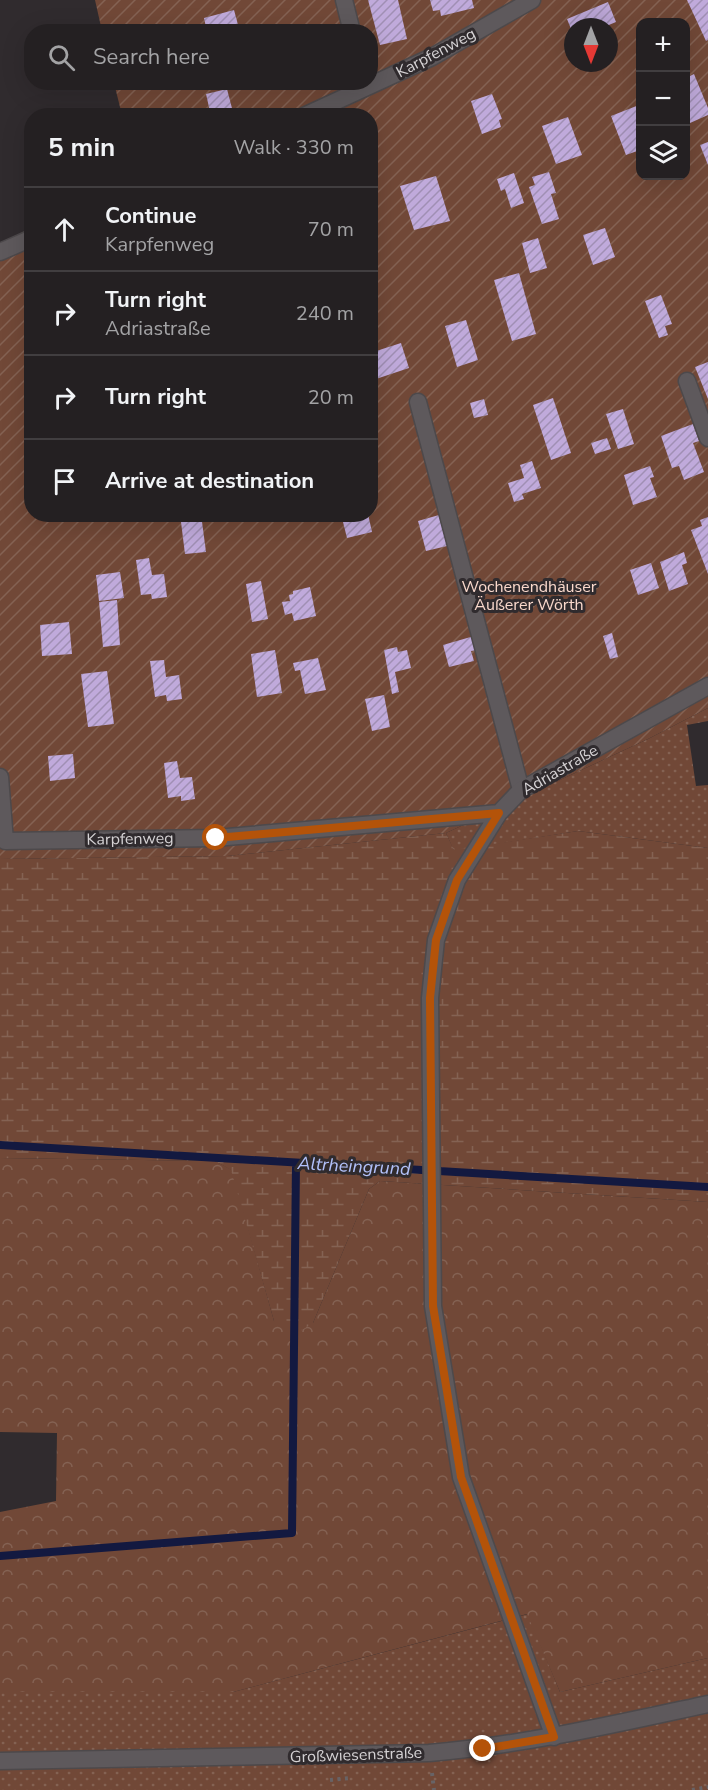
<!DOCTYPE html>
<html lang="en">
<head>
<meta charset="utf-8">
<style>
  body { margin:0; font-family:"Nunito Sans",sans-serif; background:#302d2f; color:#f1f3f6 }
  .controls { position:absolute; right:18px; top:18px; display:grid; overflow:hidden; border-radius:12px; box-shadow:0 6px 24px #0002 }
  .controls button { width:54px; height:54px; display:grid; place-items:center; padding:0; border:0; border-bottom:2px solid #413e40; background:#242022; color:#f1f3f6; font:30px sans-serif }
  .compass { position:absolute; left:564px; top:18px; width:54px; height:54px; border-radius:50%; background:#242022; box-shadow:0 6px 24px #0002; rotate:180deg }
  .stop { position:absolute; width:18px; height:18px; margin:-14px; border:4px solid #b45309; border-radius:50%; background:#fff }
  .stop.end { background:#b45309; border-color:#fff; box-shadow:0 2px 6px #0008 }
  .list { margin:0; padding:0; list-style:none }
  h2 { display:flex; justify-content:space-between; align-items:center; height:78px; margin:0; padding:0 24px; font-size:26px }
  h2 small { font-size:20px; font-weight:400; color:#a3a3a5 }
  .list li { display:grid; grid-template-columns:39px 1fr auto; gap:18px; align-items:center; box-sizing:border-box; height:84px; padding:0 24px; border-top:2px solid #413e40 }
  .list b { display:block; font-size:22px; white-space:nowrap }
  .list p { margin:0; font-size:20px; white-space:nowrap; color:#a3a3a5 }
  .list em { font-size:20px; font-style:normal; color:#a3a3a5 }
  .icon { flex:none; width:33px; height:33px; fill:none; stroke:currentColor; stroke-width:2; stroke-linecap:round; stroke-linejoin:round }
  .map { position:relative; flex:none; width:708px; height:1790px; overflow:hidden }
  .search { position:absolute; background:#242022; box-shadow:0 6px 24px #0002; left:24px; top:24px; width:354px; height:66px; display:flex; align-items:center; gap:15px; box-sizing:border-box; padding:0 21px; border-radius:24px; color:#a3a3a5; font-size:22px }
  .panel { position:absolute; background:#242022; box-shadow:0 6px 24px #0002; left:24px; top:108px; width:354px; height:414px; border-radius:24px }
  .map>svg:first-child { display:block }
</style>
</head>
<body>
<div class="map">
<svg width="708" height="1790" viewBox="0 0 708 1790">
  <defs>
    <pattern id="grass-dots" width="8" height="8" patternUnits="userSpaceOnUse" patternTransform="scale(1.5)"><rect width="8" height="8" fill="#714837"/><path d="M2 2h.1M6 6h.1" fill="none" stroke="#846253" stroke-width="1.8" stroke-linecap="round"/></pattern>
    <pattern id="forest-crowns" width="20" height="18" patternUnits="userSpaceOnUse" patternTransform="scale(1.5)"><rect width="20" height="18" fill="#714837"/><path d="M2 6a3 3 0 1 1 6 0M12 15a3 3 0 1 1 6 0" fill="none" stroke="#846253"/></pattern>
    <pattern id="wetland-marsh" width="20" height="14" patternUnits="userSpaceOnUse" patternTransform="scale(1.5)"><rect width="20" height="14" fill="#714837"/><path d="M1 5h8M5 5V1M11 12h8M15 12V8" fill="none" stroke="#846253"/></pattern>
    <pattern id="garden-furrows" width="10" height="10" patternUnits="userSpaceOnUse" patternTransform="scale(1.5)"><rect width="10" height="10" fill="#714837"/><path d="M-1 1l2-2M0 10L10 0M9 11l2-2" fill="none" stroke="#846253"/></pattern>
    <pattern id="building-hatch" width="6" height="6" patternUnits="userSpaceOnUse" patternTransform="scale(1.5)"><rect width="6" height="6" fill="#c0aadb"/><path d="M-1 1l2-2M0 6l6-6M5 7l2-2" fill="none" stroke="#a08fb4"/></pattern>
  </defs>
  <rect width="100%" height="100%" fill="#302b2e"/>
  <path fill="url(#grass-dots)" d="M708 708V721L687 725 696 786 708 785V848L578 831 454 851 446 833 648 739Z
    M528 1614 560 1692 708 1658V1790H0V1692H233Z"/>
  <path fill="url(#forest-crowns)" d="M0 1158 215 1161 232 1170 274 1321 313 1323 369 1189 380 1181 708 1202V1658L560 1692 527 1614 233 1692H0V1512L56 1501 57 1433 0 1432Z"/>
  <path fill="url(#wetland-marsh)" d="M578 831 708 848V1202L380 1181 369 1189 313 1323 294 1335 274 1321 231 1170 215 1161 0 1158V859L227 856 446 833 454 850Z"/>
  <path fill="url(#garden-furrows)" fill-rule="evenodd" d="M95 0H708V708L648 739 446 833 227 856 0 859V244L31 228 32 514H370V116L122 115 114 83 370 82V32L102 31ZM640 22H686V176H640ZM573 27H609V63H573Z"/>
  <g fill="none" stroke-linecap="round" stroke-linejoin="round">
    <path stroke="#131940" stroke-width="8" d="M0 1145 708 1187
      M0 1556 292 1533 296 1163"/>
  </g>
  <path fill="url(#building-hatch)" d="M368 0H398L407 39 380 45Z
    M430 0H472L474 8 441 16 440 10 433 11Z
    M687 0H708V40L706 41Z
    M608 2 616 22 604 27H573V34L567 19Z
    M234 10 240 32H207L204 18Z
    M694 74 708 108V115L690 123 686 110V78Z
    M227 89 234 116H211L206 94Z
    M492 94 502 119 499 120 501 127 482 134 471 101Z
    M639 105 640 150 626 155 611 116Z
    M170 109 172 116H150V115Z
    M568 117 582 155 556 164 542 126Z
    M708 142V165L700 145Z
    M549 172 556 193 551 194 559 219 542 224 529 187 535 185 532 177Z
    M514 173 524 203 511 208 505 189 501 191 497 179Z
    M436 176 450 221 414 230 400 186Z
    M605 228 615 257 593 265 583 235Z
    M538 238 547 268 530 273 522 243Z
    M519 273 536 334 512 341 494 280Z
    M370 288 378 316 370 318Z
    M661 295 672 324 665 326 668 335 659 338 645 301Z
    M32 312V348L28 349 24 313Z
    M466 320 478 360 457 367 445 326Z
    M401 343 409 368 370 381V353Z
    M708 362V399L695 367Z
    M553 398 571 453 551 460 533 405Z
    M484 399 488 415 474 418 470 403Z
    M623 409 634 444 618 449 606 414Z
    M693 424 699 441 693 443 704 472 684 480 679 466 672 468 661 436Z
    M607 438 611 449 595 454 591 443Z
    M532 461 541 488 522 494 524 499 514 502 508 483 524 478 520 465Z
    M650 466 654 477 650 478 657 497 633 505 624 475Z
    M180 514H201L206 552 185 554Z
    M341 514H368L372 532 347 538Z
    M439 515 447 546 426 551 418 521Z
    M708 517V574L691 530 702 526 700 520Z
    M684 552 687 563 682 565 688 584 669 591 660 562Z
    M149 558 152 575 164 574 167 597 152 599 151 594 141 595 136 560Z
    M651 563 659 588 638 595 630 570Z
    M120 572 124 598 99 601 96 575Z
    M261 581 268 619 252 622 246 584Z
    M310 587 316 616 294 621 292 613 285 615 282 602 290 601 289 595 293 594V591Z
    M117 600 120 645 103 647 99 602Z
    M69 622 72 654 42 656 40 625Z
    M612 633 618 657 610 659 603 636Z
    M474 636 478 650 471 651 474 661 449 667 443 645Z
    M397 647 398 652 407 650 411 668 395 672 399 692 392 694 384 650Z
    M275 650 282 693 257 697 251 654Z
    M318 658 326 690 305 694 300 670 295 671 293 663Z
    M164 660 166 677 179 675 182 699 167 701 166 695 155 697 150 661Z
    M107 671 114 724 88 727 81 674Z
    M384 695 390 727 372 731 365 699Z
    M73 754 75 778 50 781 48 756Z
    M177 761 180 778 192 777 195 799 181 801V796L168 798 164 763Z"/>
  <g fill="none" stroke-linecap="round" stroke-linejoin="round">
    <defs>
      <path id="service" d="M687 381 708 438
        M418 402 521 790"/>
      <path id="minor" d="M344 0 352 32
        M304 116 432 57 532 0
        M0 252 32 238
        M0 777 5 841 216 838 499 813
        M554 1737 461 1477 433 1306 430 998 436 940 457 880 499 813 521 790 708 686"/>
      <path id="tertiary" d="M0 1761 429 1753C524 1745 615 1724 708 1704"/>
    </defs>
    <use href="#service" stroke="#4d494b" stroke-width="19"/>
    <use href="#minor" stroke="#4d494b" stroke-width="19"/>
    <use href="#tertiary" stroke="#4d494b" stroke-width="19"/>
    <path stroke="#686366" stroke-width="4" stroke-dasharray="3 4.5" stroke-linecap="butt" d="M432 1773 434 1790
      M330 1780 350 1778
      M692 1790 708 1787"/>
    <use href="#service" stroke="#5e595c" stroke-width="16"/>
    <use href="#minor" stroke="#5e595c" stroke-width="16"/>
    <use href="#tertiary" stroke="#5e595c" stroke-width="16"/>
  </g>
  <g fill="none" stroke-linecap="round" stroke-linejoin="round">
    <path stroke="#b45309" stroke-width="8" d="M216 838 499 813 457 880 436 940 430 998 433 1306 461 1477 554 1737 483 1749"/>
  </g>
  <g text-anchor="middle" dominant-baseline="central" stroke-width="6" stroke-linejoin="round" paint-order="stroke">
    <g font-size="16" fill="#d5d2d4" stroke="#302b2e">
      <text transform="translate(436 53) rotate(-28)">Karpfenweg</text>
      <text transform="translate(560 770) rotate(-30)">Adriastraße</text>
      <text transform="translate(130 839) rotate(-1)">Karpfenweg</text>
      <text transform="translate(356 1755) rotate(-2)">Großwiesenstraße</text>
    </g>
    <g font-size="16" fill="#fad9cc" stroke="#302b2e">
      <text x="529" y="587">Wochenendhäuser<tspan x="529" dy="18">Äußerer Wörth</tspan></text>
    </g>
    <g font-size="18" font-style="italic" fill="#b2c1fa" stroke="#302b2e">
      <text transform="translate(354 1166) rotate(3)">Altrheingrund</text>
    </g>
  </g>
</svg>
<div class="controls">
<button>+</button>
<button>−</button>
<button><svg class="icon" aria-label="layers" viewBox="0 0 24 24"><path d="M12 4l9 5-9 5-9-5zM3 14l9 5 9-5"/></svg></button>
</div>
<svg class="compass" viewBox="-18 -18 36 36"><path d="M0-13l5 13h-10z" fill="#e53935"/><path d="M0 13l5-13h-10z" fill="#a3a3a5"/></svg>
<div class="stop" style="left:216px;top:838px"></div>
<div class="stop end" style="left:483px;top:1749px"></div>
<div class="search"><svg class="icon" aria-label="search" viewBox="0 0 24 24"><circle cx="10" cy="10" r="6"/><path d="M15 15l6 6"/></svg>Search here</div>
<section class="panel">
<h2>5 min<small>Walk · 330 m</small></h2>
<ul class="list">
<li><svg class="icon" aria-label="ahead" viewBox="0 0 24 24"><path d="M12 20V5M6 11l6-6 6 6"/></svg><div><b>Continue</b><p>Karpfenweg</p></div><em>70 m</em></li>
<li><svg class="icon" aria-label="right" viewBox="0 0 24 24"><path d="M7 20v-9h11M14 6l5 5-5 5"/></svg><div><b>Turn right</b><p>Adriastraße</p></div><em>240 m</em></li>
<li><svg class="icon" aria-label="right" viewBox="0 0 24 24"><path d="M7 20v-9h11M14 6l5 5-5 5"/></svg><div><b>Turn right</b></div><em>20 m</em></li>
<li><svg class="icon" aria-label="arrive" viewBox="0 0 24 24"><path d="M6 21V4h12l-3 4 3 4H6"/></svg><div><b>Arrive at destination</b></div></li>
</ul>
</section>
</div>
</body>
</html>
